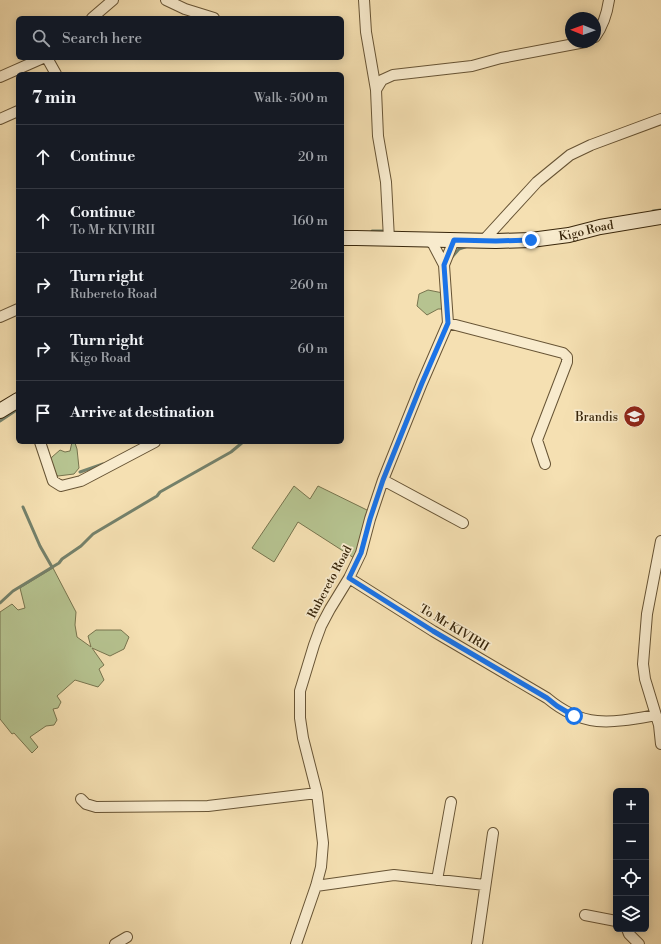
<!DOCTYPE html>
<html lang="en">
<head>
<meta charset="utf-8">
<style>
  body { margin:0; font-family:"Libre Bodoni",serif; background:#20242c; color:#f1f3f6 }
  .controls { position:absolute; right:12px; bottom:12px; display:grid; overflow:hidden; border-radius:6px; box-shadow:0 2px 10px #0003 }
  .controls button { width:36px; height:36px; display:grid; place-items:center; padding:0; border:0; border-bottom:1px solid #363941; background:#171b24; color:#f1f3f6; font:20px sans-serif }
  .compass { position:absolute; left:565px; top:12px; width:36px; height:36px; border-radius:50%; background:#171b24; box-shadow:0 2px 10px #0003; rotate:271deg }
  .stop { position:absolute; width:12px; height:12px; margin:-9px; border:3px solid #1a73e8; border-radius:50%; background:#fff }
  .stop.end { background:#1a73e8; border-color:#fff; box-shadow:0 1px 4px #0008 }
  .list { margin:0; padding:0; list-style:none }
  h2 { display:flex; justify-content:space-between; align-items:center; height:52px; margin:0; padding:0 16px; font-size:17px }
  h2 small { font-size:13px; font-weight:400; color:#9ea1a6 }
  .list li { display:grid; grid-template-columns:26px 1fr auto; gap:12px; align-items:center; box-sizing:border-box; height:64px; padding:0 16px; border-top:1px solid #363941 }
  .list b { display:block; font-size:15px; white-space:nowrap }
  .list p { margin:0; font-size:13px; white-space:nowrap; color:#9ea1a6 }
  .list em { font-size:13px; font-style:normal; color:#9ea1a6 }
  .icon { flex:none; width:22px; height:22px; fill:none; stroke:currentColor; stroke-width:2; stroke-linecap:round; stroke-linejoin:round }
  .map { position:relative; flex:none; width:661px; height:944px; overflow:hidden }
  .search { position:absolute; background:#171b24; box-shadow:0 2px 10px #0003; left:16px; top:16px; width:328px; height:44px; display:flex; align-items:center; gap:10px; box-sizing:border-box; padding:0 14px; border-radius:6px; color:#9ea1a6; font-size:15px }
  .panel { position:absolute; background:#171b24; box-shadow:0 2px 10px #0003; left:16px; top:72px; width:328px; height:372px; border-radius:6px }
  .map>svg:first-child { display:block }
</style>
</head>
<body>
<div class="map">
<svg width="661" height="944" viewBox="0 0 661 944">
  <rect width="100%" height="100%" fill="#f5e0b2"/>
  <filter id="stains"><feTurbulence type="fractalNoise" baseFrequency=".005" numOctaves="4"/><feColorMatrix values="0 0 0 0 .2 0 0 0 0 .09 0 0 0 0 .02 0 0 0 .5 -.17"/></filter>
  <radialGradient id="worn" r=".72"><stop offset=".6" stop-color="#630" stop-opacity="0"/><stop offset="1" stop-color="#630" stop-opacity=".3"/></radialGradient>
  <path fill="#b6c390" stroke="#77744e" d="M428 290 443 293 444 309H438L427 315 417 306 419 294Z
    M72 442 75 443 77 449 79 468 74 474 58 476 54 473 50 460 52 457 60 450 65 452 70 451Z
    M294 486 310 499 318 486 369 511 354 558 298 522 274 562 252 548Z
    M53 568 76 612 75 625 77 637 91 647 88 636 96 630H121L129 637 124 649 110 656 92 648 104 665 99 669 104 680 98 687 75 680 57 696 61 702 58 708 53 709 57 720 54 725 46 726 30 737 38 747 32 753 14 733 12 734 0 719V612L12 604 18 610 25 608 20 588Z"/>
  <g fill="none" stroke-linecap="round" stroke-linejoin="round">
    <path stroke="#74816b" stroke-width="3" d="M653 211 661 210
      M372 231H383
      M452 257 459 249 468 246
      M0 421 18 409
      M80 472 103 464
      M23 507 40 546 52 567
      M0 603 13 591 59 563 62 559 81 546 93 534 157 496 160 492 231 452 243 442"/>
    <defs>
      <path id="street" d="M166 0 185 9 214 18
        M364 0 366 32 376 90 378 136 386 182 389 239
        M92 18 113 0
        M595 37C603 26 607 14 609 0
        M47 58 56 74
        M0 77 43 58
        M376 90 382 80 393 75 472 66 501 58 585 42
        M0 119 18 111
        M427 239 433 244 444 265
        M483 241 537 182 570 155 591 145 661 119
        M0 317 18 309
        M448 323 563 353 567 357V362L537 440 545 464
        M40 442 53 481 61 486 81 481 155 442
        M383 480 463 523
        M661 541 647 614 643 664 645 679 659 725 661 744
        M349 578 433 631 547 698C584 729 611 723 656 715
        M81 799 86 804 96 807 208 806 317 793
        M437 880 451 802
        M316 886 394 875 485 885
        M585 915 616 921
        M627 929 629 934 639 944
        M115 944 127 937
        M296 944 316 886 321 867 323 843 317 793 303 738 300 718V691L314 645 321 626 330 609 349 578 361 553 370 519 383 480 422 383 448 323 444 265 454 240
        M477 944 493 833"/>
      <g id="secondary">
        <path id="s1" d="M342 238H356L496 241 531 240 569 235 600 227 661 217"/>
        <path d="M0 411 18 400"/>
      </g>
    </defs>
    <use href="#street" stroke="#675435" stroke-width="12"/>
    <use href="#secondary" stroke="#38260b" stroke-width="16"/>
    <use href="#street" stroke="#f8ebcd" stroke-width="10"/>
    <use href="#secondary" stroke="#f8ebcd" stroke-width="14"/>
  </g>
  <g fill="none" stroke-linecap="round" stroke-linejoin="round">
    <path stroke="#1a73e8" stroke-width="5" d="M531 240 496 241 454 240 444 265 448 323 422 383 383 480 370 519 361 553 349 578 433 631 547 698 557 706 574 716"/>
  </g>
  <defs>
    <symbol id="school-disc" viewBox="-11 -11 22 22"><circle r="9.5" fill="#8f2418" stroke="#f8ebcd"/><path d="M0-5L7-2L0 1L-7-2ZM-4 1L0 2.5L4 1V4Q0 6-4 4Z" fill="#fff"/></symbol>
  </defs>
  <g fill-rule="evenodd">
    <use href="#school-disc" x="622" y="404" width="25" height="25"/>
  </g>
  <g text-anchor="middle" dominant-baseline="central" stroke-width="3.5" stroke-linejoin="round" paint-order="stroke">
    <g font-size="12" fill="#38260b" stroke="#f8ebcd">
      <text stroke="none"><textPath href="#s1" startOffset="245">Kigo Road</textPath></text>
      <text transform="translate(330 582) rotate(-62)">Rubereto Road</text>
      <text transform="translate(454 628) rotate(31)">To Mr KIVIRII</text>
    </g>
    <g font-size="12" fill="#38260b" stroke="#f8ebcd" text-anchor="end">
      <text x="618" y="417">Brandis</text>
    </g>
  </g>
  <rect width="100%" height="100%" filter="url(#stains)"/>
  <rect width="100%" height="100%" fill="url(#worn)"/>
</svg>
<div class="controls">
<button>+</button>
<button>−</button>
<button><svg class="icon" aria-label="locate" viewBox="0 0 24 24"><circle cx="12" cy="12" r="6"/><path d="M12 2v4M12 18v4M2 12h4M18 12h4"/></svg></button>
<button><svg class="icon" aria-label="layers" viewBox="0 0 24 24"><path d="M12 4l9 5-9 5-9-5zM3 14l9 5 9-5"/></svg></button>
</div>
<svg class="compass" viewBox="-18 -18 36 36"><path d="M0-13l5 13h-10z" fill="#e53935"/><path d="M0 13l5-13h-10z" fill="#9ea1a6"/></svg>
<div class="stop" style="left:574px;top:716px"></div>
<div class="stop end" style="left:531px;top:240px"></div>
<div class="search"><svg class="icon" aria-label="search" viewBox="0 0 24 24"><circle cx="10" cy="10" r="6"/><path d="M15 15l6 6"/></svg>Search here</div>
<section class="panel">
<h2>7 min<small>Walk · 500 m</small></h2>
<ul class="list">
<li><svg class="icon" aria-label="ahead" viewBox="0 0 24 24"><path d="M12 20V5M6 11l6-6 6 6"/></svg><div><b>Continue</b></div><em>20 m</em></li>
<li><svg class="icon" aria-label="ahead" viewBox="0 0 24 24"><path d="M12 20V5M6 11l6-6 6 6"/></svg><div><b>Continue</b><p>To Mr KIVIRII</p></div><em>160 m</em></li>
<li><svg class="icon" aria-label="right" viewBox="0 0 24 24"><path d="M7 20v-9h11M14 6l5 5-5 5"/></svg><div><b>Turn right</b><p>Rubereto Road</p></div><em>260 m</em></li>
<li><svg class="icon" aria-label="right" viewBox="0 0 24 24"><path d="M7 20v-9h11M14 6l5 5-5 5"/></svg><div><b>Turn right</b><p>Kigo Road</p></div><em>60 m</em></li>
<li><svg class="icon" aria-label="arrive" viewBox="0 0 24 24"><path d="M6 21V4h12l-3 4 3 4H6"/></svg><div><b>Arrive at destination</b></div></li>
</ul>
</section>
</div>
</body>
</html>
